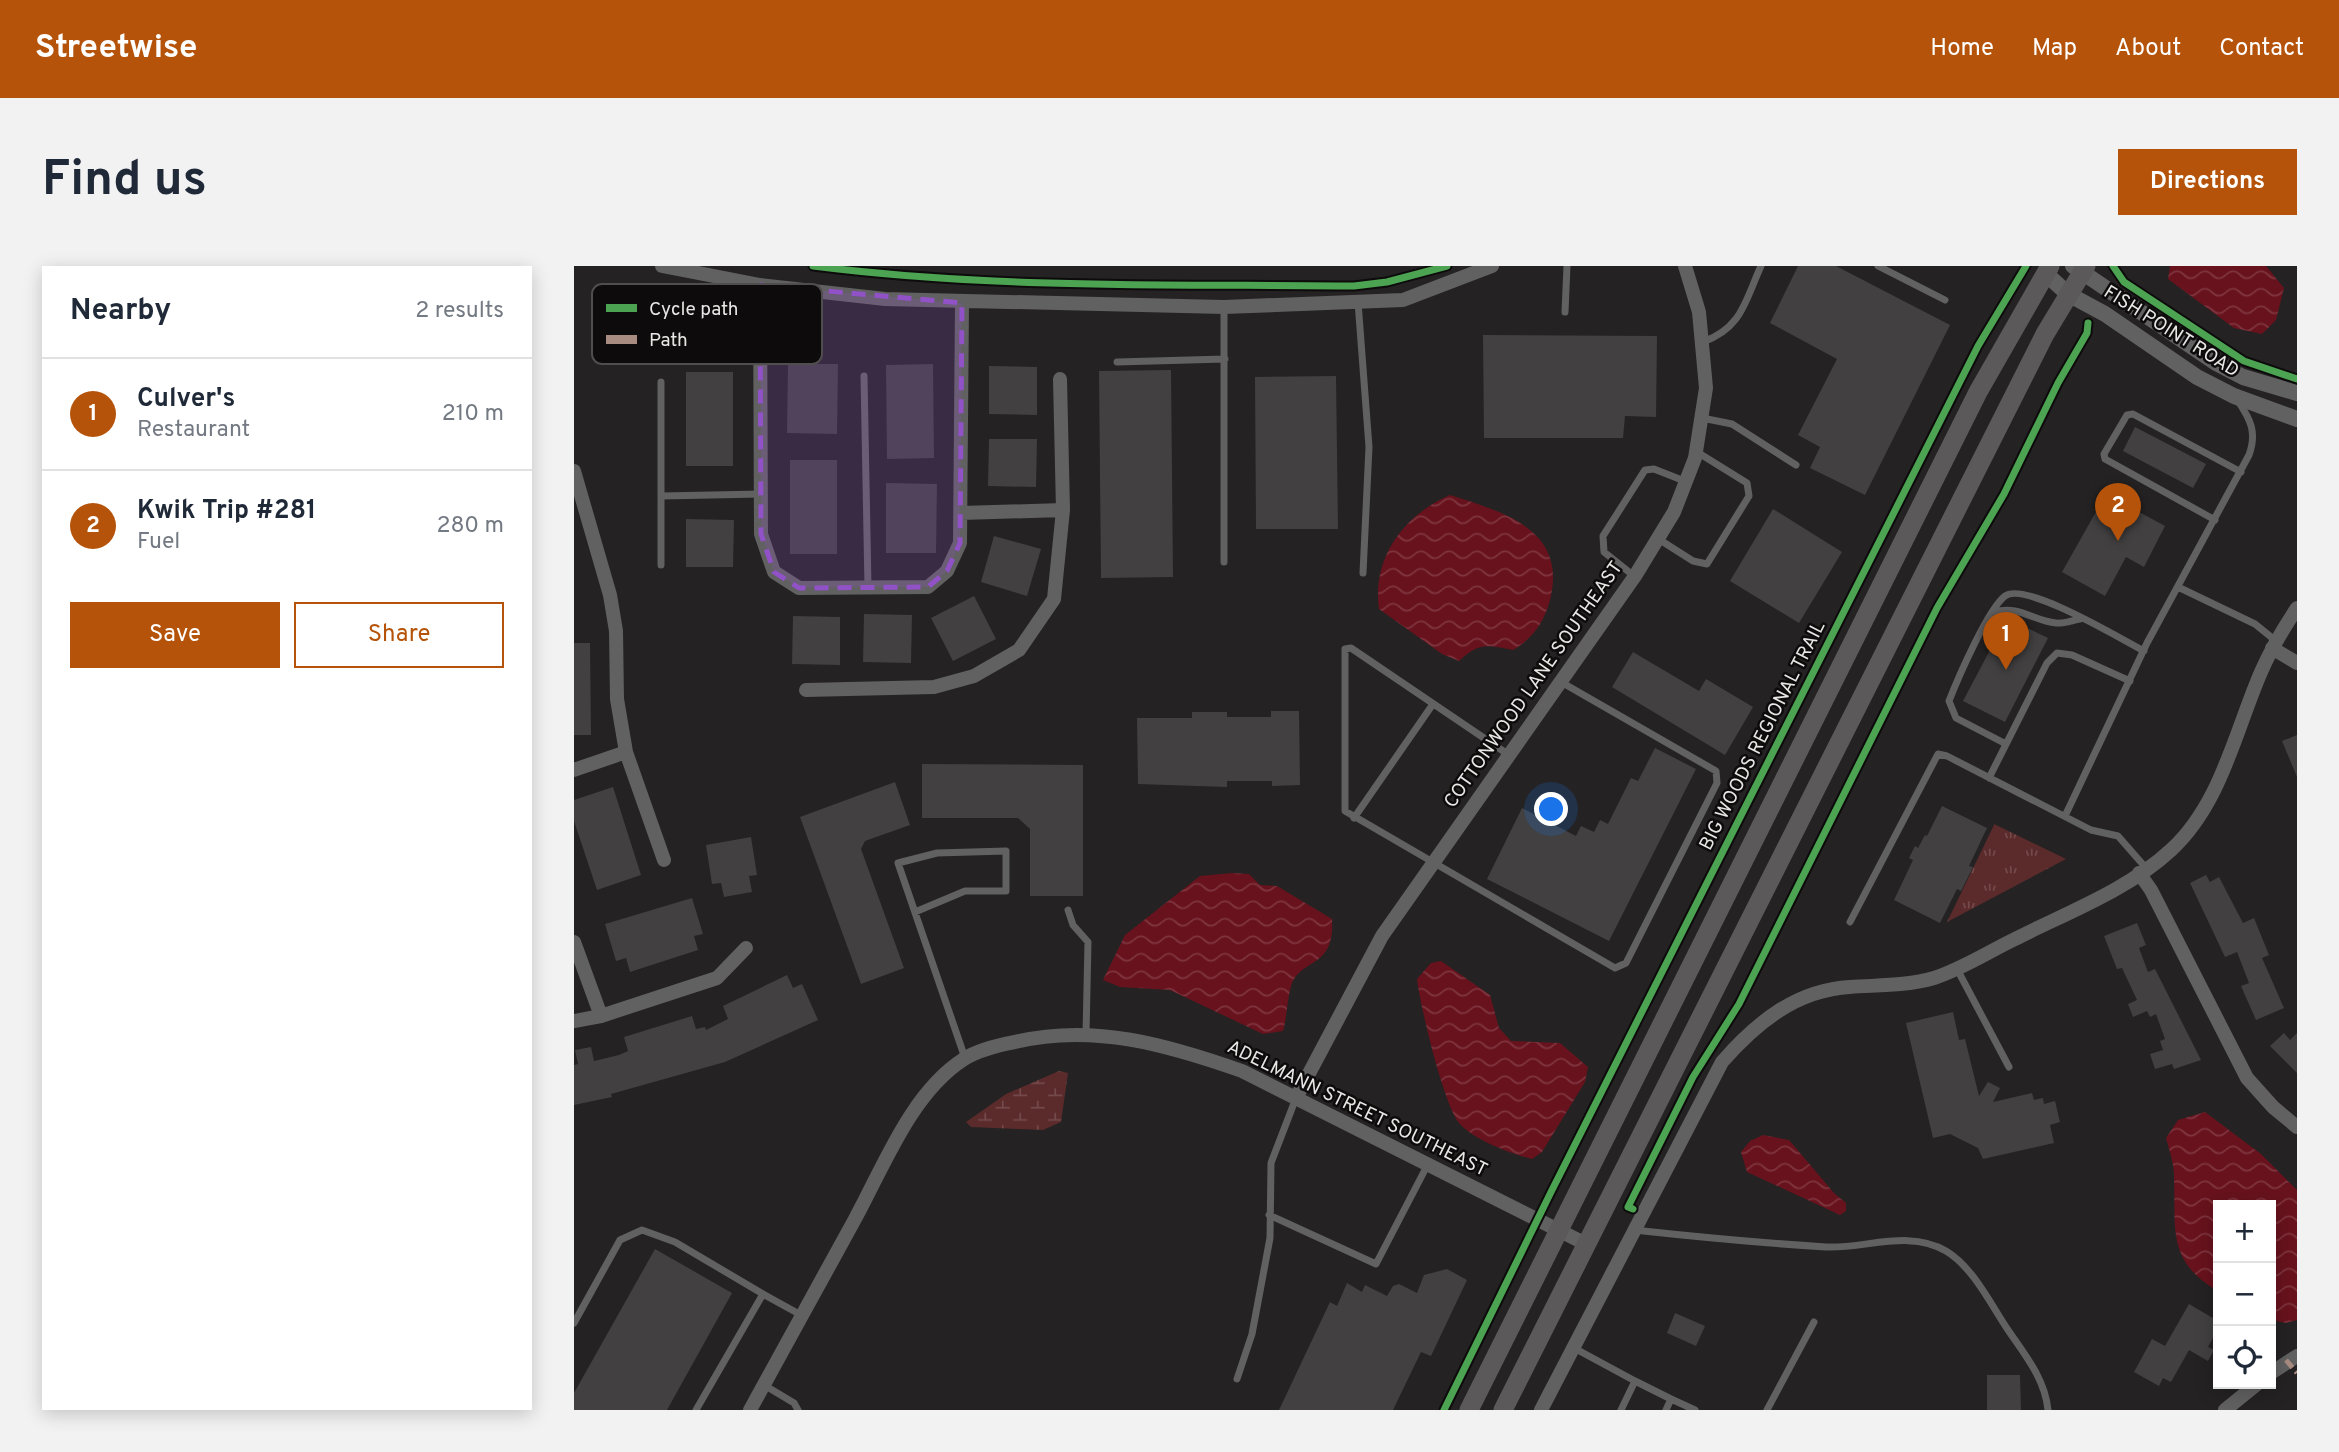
<!DOCTYPE html>
<html lang="en">
<head>
<meta charset="utf-8">
<style>
  body { margin:0; font-family:Overpass,sans-serif; background:#f2f2f3; color:#1f2937 }
  .controls { position:absolute; right:21px; bottom:21px; display:grid; overflow:hidden; border-radius:0px; box-shadow:0 4px 18px #0003 }
  .controls button { width:63px; height:63px; display:grid; place-items:center; padding:0; border:0; border-bottom:2px solid #e0e1e3; background:#fff; color:#1f2937; font:35px sans-serif }
  .you { position:absolute; left:978px; top:544px; width:24px; height:24px; margin:-18px; border:5px solid #fff; border-radius:50%; background:#1a73e8; box-shadow:0 0 0 10px #1a73e833 }
  .badge { display:grid; place-items:center; width:46px; height:46px; border-radius:50%; background:#b45309; color:#fff; font-size:23px; font-weight:700 }
  .pin { position:absolute; translate:-50% -58px; filter:drop-shadow(0 2px 4px #0008) }
  .pin::after { content:''; position:absolute; top:37px; width:24px; height:21px; background:inherit; clip-path:polygon(0 0,100% 0,50% 100%) }
  .list { margin:0; padding:0; list-style:none }
  h2 { display:flex; justify-content:space-between; align-items:center; height:91px; margin:0; padding:0 28px; font-size:30px }
  h2 small { font-size:23px; font-weight:400; color:#747a83 }
  .list li { display:grid; grid-template-columns:46px 1fr auto; gap:21px; align-items:center; box-sizing:border-box; height:112px; padding:0 28px; border-top:2px solid #e0e1e3 }
  .list b { display:block; font-size:26px; white-space:nowrap }
  .list p { margin:0; font-size:23px; white-space:nowrap; color:#747a83 }
  .list em { font-size:23px; font-style:normal; color:#747a83 }
  .actions { display:flex; gap:14px; padding:21px 28px }
  .actions a { flex:1; padding:16px 0; border:2px solid #b45309; border-radius:0px; text-align:center; font-size:24px; color:#b45309 }
  .actions .main { background:#b45309; color:#fff }
  .icon { flex:none; width:38px; height:38px; fill:none; stroke:currentColor; stroke-width:2; stroke-linecap:round; stroke-linejoin:round }
  .map { position:relative; flex:none; width:1723px; height:1144px; overflow:hidden; border-radius:0px }
  header { display:flex; align-items:center; gap:42px; box-sizing:border-box; height:98px; padding:0 35px; background:#b45309; color:#fff }
  header strong { font-size:33px }
  nav { display:flex; gap:38px; margin-inline-start:auto; font-size:24px }
  .intro { display:flex; align-items:center; justify-content:space-between; box-sizing:border-box; height:168px; padding:0 42px }
  h1 { margin:0; font-size:49px }
  .button { padding:18px 32px; border-radius:0px; background:#b45309; color:#fff; font-size:24px; font-weight:700 }
  main { display:flex; gap:42px; padding:0 42px }
  aside { flex:1; background:#fff; border-radius:0px; box-shadow:0 4px 18px #0003 }
  .map>svg:first-child { display:block }
</style>
</head>
<body>
<header>
<strong>Streetwise</strong>
<nav><a>Home</a><a>Map</a><a>About</a><a>Contact</a></nav>
</header>
<div class="intro"><h1>Find us</h1><a class="button">Directions</a></div>
<main>
<aside>
<h2>Nearby<small>2 results</small></h2>
<ul class="list">
<li><span class="badge">1</span><div><b>Culver's</b><p>Restaurant</p></div><em>210 m</em></li>
<li><span class="badge">2</span><div><b>Kwik Trip #281</b><p>Fuel</p></div><em>280 m</em></li>
</ul>
<div class="actions"><a class="main">Save</a><a>Share</a></div>
</aside>
<div class="map">
<svg width="1723" height="1144" viewBox="0 0 1723 1144">
  <defs>
    <pattern id="wetland-marsh" width="20" height="14" patternUnits="userSpaceOnUse" patternTransform="scale(1.75)"><rect width="20" height="14" fill="#5b2a2b"/><path d="M1 5h8M5 5V1M11 12h8M15 12V8" fill="none" stroke="#73494a"/></pattern>
    <pattern id="park-tufts" width="24" height="20" patternUnits="userSpaceOnUse" patternTransform="scale(1.75)"><rect width="24" height="20" fill="#5b2a2b"/><path d="M3 7l-1-3M5 7V3M7 7l1-3M15 17l-1-3M17 17v-4M19 17l1-3" fill="none" stroke="#73494a"/></pattern>
    <pattern id="water-waves" width="16" height="10" patternUnits="userSpaceOnUse" patternTransform="scale(1.75)"><rect width="16" height="10" fill="#68121d"/><path d="M0 5q4-4 8 0t8 0" fill="none" stroke="#7e343e"/></pattern>
  </defs>
  <rect width="100%" height="100%" fill="#242222"/>
  <path fill="url(#wetland-marsh)" d="M485 805 494 807 487 856 469 864 397 861 392 856 432 828Z"/>
  <path fill="url(#park-tufts)" d="M1420 558 1492 593 1373 656 1420 559Z"/>
  <path fill="url(#water-waves)" d="M1596 0H1692L1710 22 1702 54 1688 68 1660 62 1594 13Z
    M876 229C929 246 994 263 976 334 970 357 958 373 939 384 913 379 905 376 885 395L868 388 805 343C798 291 830 249 876 229Z
    M658 607 675 608 686 619 703 620 758 653C761 704 727 691 717 720 713 734 713 751 709 765L689 768 596 724 546 721 529 714 551 669 626 610Z
    M867 695 916 729 925 762 937 775 986 777 1014 801 1011 816 968 886 958 893C938 888 900 874 886 858 870 841 846 739 843 713L857 697Z
    M1631 846 1687 888 1723 924V1054L1712 1057 1697 1054V939H1644V1025C1592 995 1602 962 1600 910 1600 897 1595 884 1592 872L1604 854Z
    M1189 869 1215 874 1260 927 1272 937V945L1266 949 1173 906 1167 886 1176 875Z"/>
  <path fill="#424040" d="M1224 0H1262L1376 59 1291 229 1236 202 1246 181 1224 169 1263 93 1196 57Z
    M909 69 1083 70 1082 151 1051 150 1049 172H910Z
    M214 98H264L263 168 213 167Z
    M359 98 360 192 313 193 312 99Z
    M415 100 463 101V149L415 148Z
    M597 104 599 311 527 312 525 105Z
    M112 106H159V200H112Z
    M762 110 764 263H682L681 111Z
    M1561 161 1632 198 1619 222 1549 185Z
    M415 173H463L462 221 414 220Z
    M216 194H263V288H216Z
    M312 217 363 218 362 287H312Z
    M1532 228 1591 260 1570 301 1552 291 1531 330 1488 306Z
    M1199 243 1268 286 1225 357 1156 315Z
    M112 253 160 254 159 301H112Z
    M420 270 467 283 453 330 407 316Z
    M400 330 422 373 379 395 357 352Z
    M290 348 338 349 337 397 289 396Z
    M219 350 266 351V399L218 398Z
    M1433 352 1474 372 1431 456 1389 435Z
    M0 377H16L17 469H0Z
    M1059 386 1125 425 1132 413 1179 441 1151 489 1038 421Z
    M697 445H725L726 519 698 520V515H653V521L564 518 563 452H618V446H653V451H697Z
    M1723 469V511L1708 475Z
    M1081 482 1122 503 1035 675 913 613 948 542 1002 570 1007 560 1020 566 1026 554 1034 558 1057 512 1064 515Z
    M348 498 509 499V630H456V563L444 552H348Z
    M321 516 336 559 291 575 287 583 330 702 287 718 226 551Z
    M39 521 67 609 23 624 0 555V534Z
    M1368 540 1413 562 1395 600 1399 601 1387 625 1383 623 1366 657 1320 634 1339 594 1335 592 1341 580 1344 582 1351 569 1353 570Z
    M177 571 183 609 175 610 178 626 150 631 147 617 138 618 132 579Z
    M1632 609 1636 616 1645 611 1669 657 1680 652 1695 689 1688 692 1710 742 1682 754 1667 720 1675 717 1663 686 1651 691 1616 617Z
    M118 632 129 668 120 670 124 684 56 706 52 692 42 695 31 658Z
    M1563 657 1572 679 1565 682 1574 706 1581 703 1627 794 1600 803 1598 798 1581 803 1576 788 1589 784 1586 775 1591 773 1582 748 1576 751 1573 745 1559 751 1554 738 1563 734 1548 702 1543 703 1530 670Z
    M213 709 219 722 228 718 244 754 151 796 37 828 38 831 0 839V799L4 798 1 784 17 781 20 795 45 789 54 785 50 771 118 750 122 763 131 761 132 764 154 753 149 740Z
    M1379 746 1385 774 1391 773 1405 830 1414 816 1426 822 1419 836 1458 827 1460 834 1469 832 1470 838 1481 835 1486 856 1476 859 1480 877 1409 893 1404 882 1376 868 1359 872 1332 757Z
    M1710 767 1716 774 1723 767V807L1696 780Z
    M81 983 158 1027 93 1144H0V1127Z
    M873 1003 893 1014 857 1090 847 1086 819 1144H705L756 1036 763 1040 773 1017 788 1026 791 1019 813 1030 819 1020 825 1018 843 1027 850 1009Z
    M1615 1038 1644 1055V1063L1634 1081 1640 1084 1634 1095 1615 1084 1597 1116 1589 1112 1585 1120 1560 1106 1578 1073 1591 1080Z
    M1101 1047 1131 1060 1122 1080 1093 1067Z
    M1413 1109H1446L1447 1144H1413Z"/>
  <g fill="none" stroke-linecap="round" stroke-linejoin="round">
    <path stroke="#616161" stroke-width="7" d="M1304 0 1371 34
      M784 36 795 181 789 307
      M991 46 993 0
      M1129 76C1168 62 1171 35 1187 0
      M543 96 651 93
      M290 110 294 321
      M1128 152 1158 158 1222 199
      M87 230 187 228
      M1641 254 1531 193 1530 188 1553 149 1559 148 1667 206
      M1086 274 1119 295 1133 298 1175 230 1173 217 1123 186
      M650 296V41
      M87 299V116
      M1060 310 1030 286 1029 270 1071 204 1080 203 1113 216
      M1604 321 1681 358 1702 375
      M1420 346C1446 339 1459 355 1482 357 1490 358 1499 354 1506 353
      M1432 478 1382 452 1375 435C1384 412 1414 343 1431 330 1451 315 1547 373 1570 385
      M935 489 777 382 771 383V545L1041 702 1052 697 1143 517 1142 505 987 416
      M1415 512 1473 397 1483 387 1498 389 1556 415
      M1491 550 1573 377 1675 189C1683 167 1677 154 1664 135
      M780 552 859 438
      M494 644 499 659 514 676 512 768
      M341 646 391 625H432V585L363 587 324 597 391 792
      M1276 656 1364 488 1373 490 1517 564 1544 570 1572 602
      M1383 703 1435 801
      M695 949 802 998 854 898
      M1060 964C1124 971 1188 977 1252 981 1291 983 1335 963 1372 985 1399 1001 1417 1039 1434 1064 1451 1089 1471 1113 1474 1144
      M0 1057 46 974 68 964 101 976 189 1028
      M1000 1082 1061 1115 1047 1144
      M663 1113 678 1068 696 972 697 897 722 832
      M1061 1115 1097 1133 1092 1144
      M190 1119 220 1137 224 1144
      M1097 1133 1121 1144
      M122 1144 189 1028 227 1049
      M1193 1144 1240 1056"/>
    <path stroke="#616161" stroke-width="14" d="M88 0 186 19 311 33 650 41 829 34 918 0
      M186 19 187 268 200 306 225 322 354 321 373 305 386 277 388 37
      M0 205 36 329 42 365 43 433 52 486 90 594
      M387 247 489 244
      M1698 382 1723 397
      M232 424 360 421 400 410 445 384 480 333 489 244 486 113
      M0 504 52 486
      M1565 607 1577 624 1673 812 1699 841 1723 861
      M0 676 27 750
      M0 755 27 750 143 712 172 682
      M722 832 808 670 1061 310 1100 246 1121 192 1132 122 1125 46 1111 0
      M1697 1107 1723 1090
      M176 1144C211 1080 246 1017 281 953 310 900 337 827 390 793 404 784 425 779 441 776 519 757 594 779 668 805L1012 978
      M967 1144 1148 796C1182 757 1222 724 1276 721 1304 719 1333 720 1360 712 1388 703 1414 686 1441 673 1492 647 1554 624 1597 584 1647 538 1661 466 1687 406 1697 383 1709 363 1723 342
      M1651 1144 1683 1118"/>
    <path stroke="#616161" stroke-width="16" d="M1499 0 1642 97 1669 111 1723 127
      M1471 7 1494 28 1531 48 1623 111 1660 130 1723 153"/>
    <path stroke="#5b5959" stroke-width="19" d="M895 1144 1404 126 1476 0
      M929 1144 1471 68 1512 0"/>
    <path stroke="#a88b81" stroke-width="5" stroke-dasharray="10 5" stroke-linecap="butt" d="M1712 1094 1723 1107"/>
    <defs>
      <path id="cycleway" d="M239 0C419 23 600 18 780 20L813 16 873 0
        M1539 0 1550 16 1670 95 1723 113
        M1059 943 1054 941 1119 811 1165 738 1363 342 1430 228 1484 117 1513 67 1514 57
        M870 1144 977 926 1404 80 1452 0"/>
    </defs>
    <use href="#cycleway" stroke="#0d0b0b" stroke-width="11"/>
    <use href="#cycleway" stroke="#4ca352" stroke-width="7"/>
  </g>
  <path fill="#9151c7" fill-opacity="0.2" stroke="#9151c7" stroke-width="5" stroke-dasharray="14 9" stroke-linejoin="round" d="M186 19 388 37 386 277 373 305 354 321 225 322 200 306 187 268Z"/>
  <g text-anchor="middle" dominant-baseline="central" stroke-width="5" stroke-linejoin="round" paint-order="stroke">
    <g font-size="19" fill="#e9e6e6" stroke="#0d0b0b">
      <text transform="translate(1597 66) rotate(32)">FISH POINT ROAD</text>
      <text transform="translate(960 419) rotate(-55)">COTTONWOOD LANE SOUTHEAST</text>
      <text transform="translate(1189 470) rotate(-63)">BIG WOODS REGIONAL TRAIL</text>
      <text transform="translate(783 843) rotate(26)">ADELMANN STREET SOUTHEAST</text>
    </g>
  </g>
  <rect x="18" y="18" width="230" height="80" rx="10" fill="#0d0b0b" stroke="#4f4d4d" stroke-width="2"/>
  <rect x="32" y="38" width="31" height="8" fill="#4ca352"/>
  <rect x="32" y="69" width="31" height="9" fill="#a88b81"/>
  <g font-size="19" fill="#e9e6e6">
    <text x="75" y="49">Cycle path</text>
    <text x="75" y="80">Path</text>
  </g>
</svg>
<div class="controls">
<button>+</button>
<button>−</button>
<button><svg class="icon" aria-label="locate" viewBox="0 0 24 24"><circle cx="12" cy="12" r="6"/><path d="M12 2v4M12 18v4M2 12h4M18 12h4"/></svg></button>
</div>
<div class="you"></div>
<div class="pin badge" style="left:1432px;top:404px">1</div>
<div class="pin badge" style="left:1544px;top:275px">2</div>
</div>
</main>
</body>
</html>
